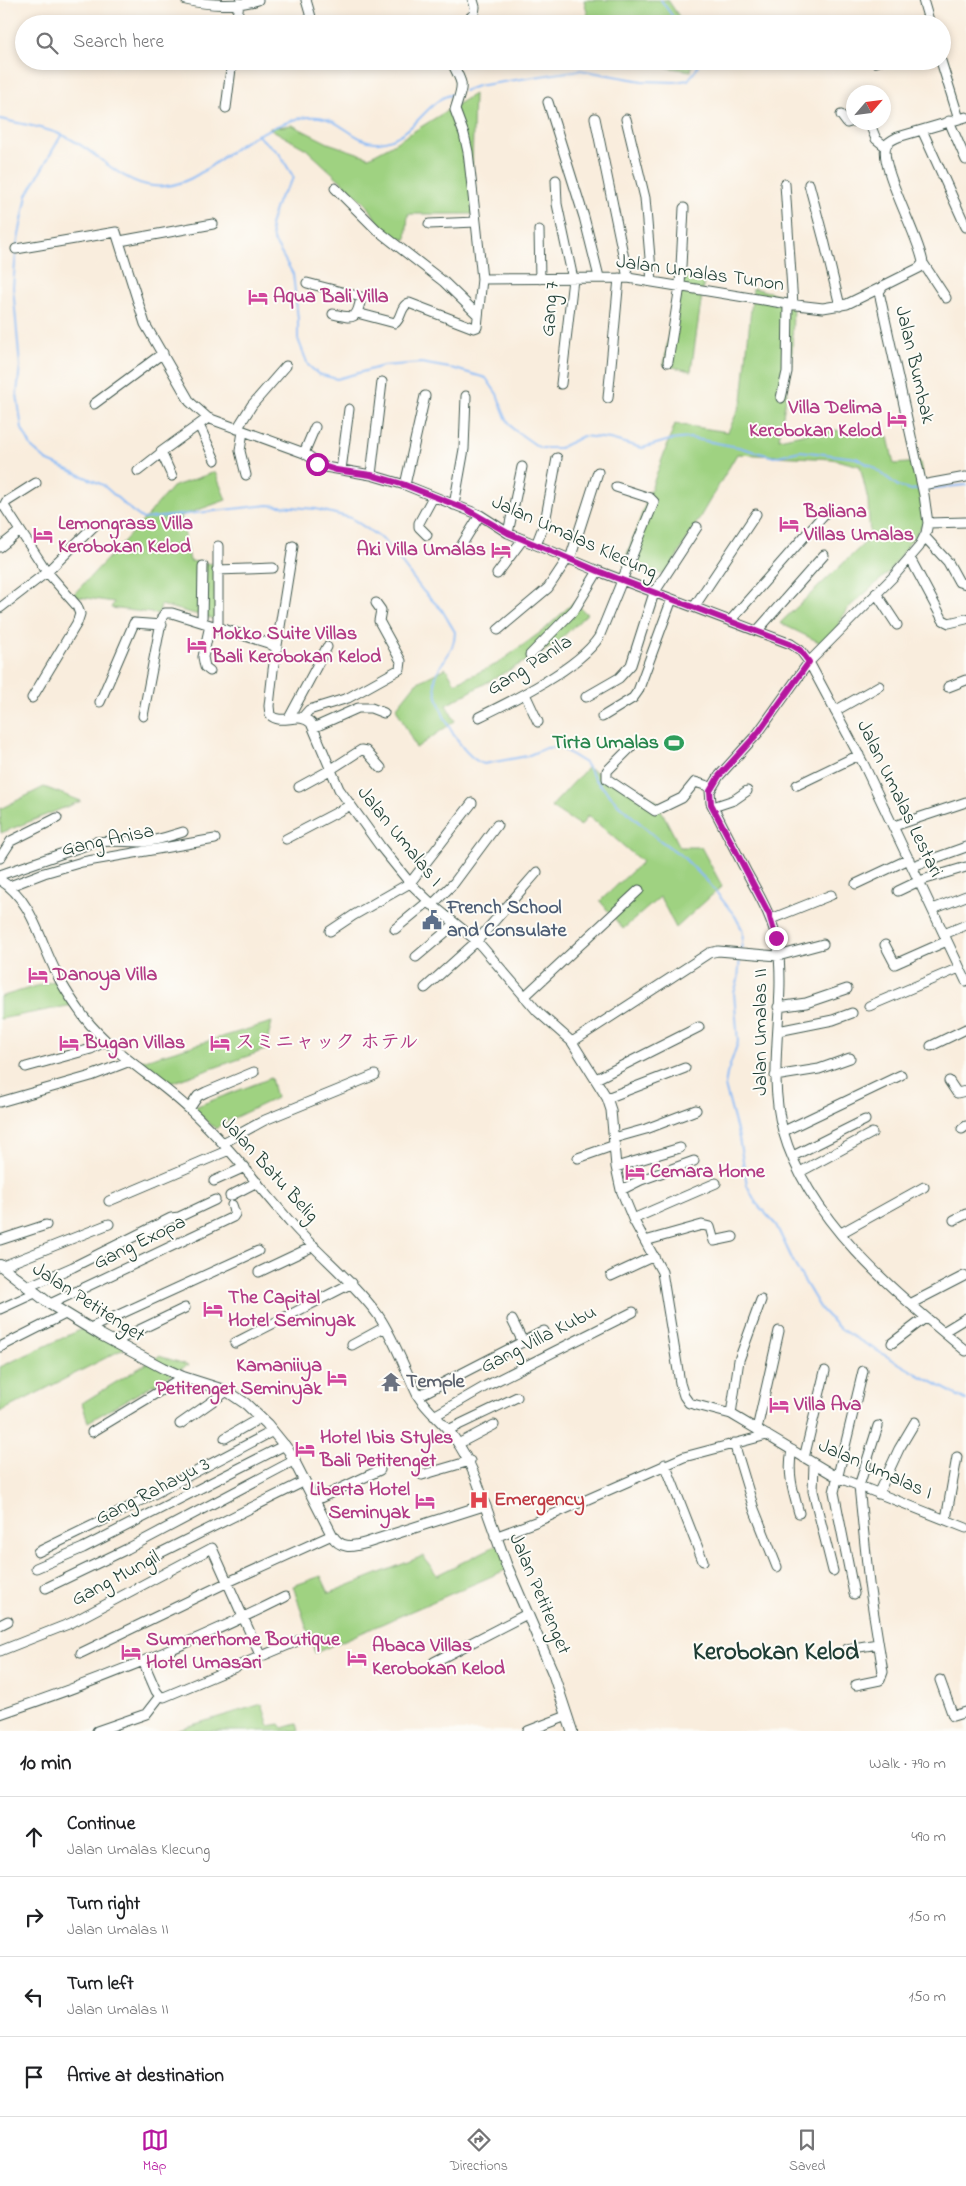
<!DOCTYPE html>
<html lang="en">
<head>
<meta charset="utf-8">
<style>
  body { margin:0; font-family:"Indie Flower","Klee One",sans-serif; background:#f2f2f2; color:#202124 }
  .compass { position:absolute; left:846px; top:85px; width:45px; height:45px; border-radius:50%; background:#fff; box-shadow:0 2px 8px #0003; rotate:62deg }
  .stop { position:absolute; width:15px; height:15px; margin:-11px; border:4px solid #b5179e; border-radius:50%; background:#fff }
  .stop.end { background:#b5179e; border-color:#fff; box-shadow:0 1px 5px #0008 }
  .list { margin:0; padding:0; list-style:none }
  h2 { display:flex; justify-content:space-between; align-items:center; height:65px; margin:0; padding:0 20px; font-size:21px }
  h2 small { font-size:16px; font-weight:400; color:#757577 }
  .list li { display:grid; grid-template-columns:32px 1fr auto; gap:15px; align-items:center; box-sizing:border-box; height:80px; padding:0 20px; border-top:1px solid #e0e0e0 }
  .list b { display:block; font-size:19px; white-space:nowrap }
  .list p { margin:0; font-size:16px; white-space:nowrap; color:#757577 }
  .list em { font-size:16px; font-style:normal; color:#757577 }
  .icon { flex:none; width:28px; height:28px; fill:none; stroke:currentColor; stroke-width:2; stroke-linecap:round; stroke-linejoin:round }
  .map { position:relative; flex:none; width:966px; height:1731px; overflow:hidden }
  .search { position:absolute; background:#fff; box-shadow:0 2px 8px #0003; left:15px; right:15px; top:15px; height:55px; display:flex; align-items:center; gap:12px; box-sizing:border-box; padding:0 18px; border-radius:28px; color:#757577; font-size:19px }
  .sheet { height:385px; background:#fff }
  nav { display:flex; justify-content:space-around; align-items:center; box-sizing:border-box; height:70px; border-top:1px solid #e0e0e0; background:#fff; font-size:14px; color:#757577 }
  nav a { display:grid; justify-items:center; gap:2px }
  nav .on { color:#b5179e }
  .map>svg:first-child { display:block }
</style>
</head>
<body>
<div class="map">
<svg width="966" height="1731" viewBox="0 0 966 1731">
  <rect width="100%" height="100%" fill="#fdfcf7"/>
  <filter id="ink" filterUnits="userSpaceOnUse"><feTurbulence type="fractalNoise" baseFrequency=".02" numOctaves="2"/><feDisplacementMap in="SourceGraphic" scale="10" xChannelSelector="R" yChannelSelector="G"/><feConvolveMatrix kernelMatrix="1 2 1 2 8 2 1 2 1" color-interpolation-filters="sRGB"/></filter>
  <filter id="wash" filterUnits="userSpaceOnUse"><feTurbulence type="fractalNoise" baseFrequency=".0096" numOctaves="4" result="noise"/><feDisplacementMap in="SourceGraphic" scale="20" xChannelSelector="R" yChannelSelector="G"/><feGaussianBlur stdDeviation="1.12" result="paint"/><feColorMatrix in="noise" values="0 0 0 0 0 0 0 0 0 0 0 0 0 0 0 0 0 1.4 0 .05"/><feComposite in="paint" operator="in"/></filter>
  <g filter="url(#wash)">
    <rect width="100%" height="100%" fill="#f9eddd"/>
    <path fill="#9fd281" stroke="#5f885a" d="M584 0H668L684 24H590Z
      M624 61H693L691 71Z
      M474 94 472 168 477 214H408L406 240 384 233 368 206 306 149 269 128 292 125 328 143 369 157 390 146Z
      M675 276 704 281 691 371 664 365 676 284Z
      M753 288 793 298 792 362 779 439 826 429 888 437 894 464 920 462 929 516 888 573 847 609 827 646 780 623 870 538 868 500 860 466 832 459 737 454 666 575 623 565 675 424 728 432 742 401Z
      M215 472 226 500 181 516 190 561 214 564 218 620 161 605 159 614 111 608 114 602 72 596 143 521 172 487Z
      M574 602 587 614 553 646 446 705 455 721 416 748 396 708 416 683 446 668 455 683 497 664 545 629Z
      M587 768 656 800 680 847H701L722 886 676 928 660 897 623 929 600 901 642 862 588 815 581 826 551 807Z
      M44 787 81 801 1 833 0 809Z
      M60 979 78 1004 0 1019V997Z
      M272 1022 268 1038V1049L165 1085 135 1063Z
      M271 1078 276 1098 221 1124 216 1129 192 1108Z
      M93 1324 133 1344 0 1412V1367Z
      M159 1356 188 1365 88 1422 82 1403Z
      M499 1544 508 1569 315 1653 293 1586 321 1576 329 1593 423 1556 437 1575Z
      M262 1704 269 1726 280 1724 283 1728 297 1724 299 1731H172Z"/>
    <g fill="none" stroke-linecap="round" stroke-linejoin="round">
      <path stroke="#8bbbf6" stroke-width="2" d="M661 0 678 24
        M464 91 477 86 580 70 642 81 674 82 688 80 696 70 700 61
        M0 119C20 124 43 127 62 135 95 148 117 182 153 186 195 191 225 149 259 134 279 125 303 113 324 118 344 123 357 144 379 142 408 139 419 115 439 100 444 96 451 95 457 93
        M257 135 279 153 294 178 278 200 270 225 273 239 293 274 298 319V339L308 365 318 374 337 379 383 366 421 363 455 369 486 378 497 394 506 418 513 429 540 448H560L583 436 610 439 642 448 670 440 690 438 738 447 774 457 800 451 856 458 873 467 898 486 911 490 919 489
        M17 245 27 195 62 134
        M16 252 13 287 20 366 17 394 22 429 32 448 46 460 103 485 132 511 143 519 268 505 316 509 351 518 385 541 423 591 442 610 455 632C455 637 454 642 452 647 447 658 436 669 435 681 434 705 461 758 484 764L527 756 546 748 559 747 585 763 595 779 619 805 658 839 682 856 709 883 735 916 742 929 743 935 741 951
        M926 489 966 485
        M740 956 738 980 734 993 738 1042 727 1074 725 1086 739 1138 747 1185 756 1203 776 1225 796 1267 821 1309 840 1329 917 1374 966 1400"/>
    </g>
  </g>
  <g filter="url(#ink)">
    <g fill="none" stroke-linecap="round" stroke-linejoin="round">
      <defs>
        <path id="minor" d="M186 0C208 5 237 7 258 0
          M306 0 313 24
          M923 0 930 24
          M236 24 239 3
          M463 24 474 14 475 7 473 0
          M941 61 959 119
          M876 62 879 61
          M548 102 584 217 599 277
          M226 108 232 61
          M841 115 847 123 854 121
          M595 118 628 278
          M626 119 645 198 652 282
          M949 121 966 160
          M869 122 876 139 886 147
          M922 130 966 227
          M556 180 557 204 573 279 561 384
          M785 184 793 305
          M809 184 825 244 840 306
          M335 188 377 230 444 282 478 315
          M429 224 476 222
          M539 230 540 279
          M120 241 213 224
          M16 249 116 232 145 324 190 402 208 418 304 453 325 467 371 475 405 485 480 515 508 533 598 571 791 644 800 650 809 662 864 765 966 981
          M923 263 919 268 883 286 879 292 924 495 928 523 926 533 919 547 893 577 809 662 758 733 719 776 710 791 711 803C723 826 734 848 746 871 759 895 774 919 778 947 786 1008 766 1070 783 1131 809 1223 895 1292 966 1351
          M923 263C920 238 879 167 886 146 888 141 894 139 898 137L966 117
          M923 263 946 298
          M482 279 628 278 788 304 823 308 847 304 880 288
          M307 283 361 297C357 320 354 319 333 314
          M357 313 395 323C402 318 400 306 409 303L474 328 477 327 482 279 476 222 468 152 464 134 455 110C463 83 465 87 451 61
          M668 362 680 286 684 208
          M608 398 619 278
          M781 398 787 372 788 304
          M94 404 163 353
          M199 425 215 460
          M237 429 252 405 286 366
          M243 431 240 451 246 475
          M304 453 315 427
          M341 470 349 409
          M138 471 161 453
          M371 475 382 382
          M172 476 161 452 208 418
          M405 485 425 396
          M922 485 966 477
          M454 505 464 449 466 396
          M928 523 966 522
          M508 533 522 467
          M427 535 419 527V523L433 497
          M925 537 948 562 959 582 966 584
          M536 545 545 522 557 458
          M293 546 273 670 269 706 270 715C282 726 299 711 311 723L339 789 380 846 410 883 435 907 477 941 538 1012 572 1042 607 1098 611 1110 616 1167 621 1190 633 1219 662 1272 680 1383 684 1396 689 1403 731 1414 837 1477 966 1528
          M461 546 480 515
          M0 547 20 531
          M910 558 943 620 949 623 966 619
          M570 559 598 472
          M217 570 273 568
          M497 574 523 539
          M876 593 897 625
          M694 607 756 514
          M0 608 47 572 94 526
          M730 621 826 512
          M202 622 203 566
          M210 625 203 657 205 667 210 671
          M218 629V546
          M498 630 548 588 568 558
          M757 631 824 555
          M530 655 575 609 598 571
          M948 687 966 680
          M525 694 538 722
          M586 697 619 678 631 665 654 593 697 527
          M32 698 77 623 80 614 77 606 47 572 4 506 6 502 36 483
          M100 702 134 623 162 625
          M835 711 879 686
          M143 716 162 617 165 613H172L268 643 277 648
          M479 717C512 701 579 668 599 637L654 502 650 498 616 487
          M602 717 633 698 638 691 672 599
          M289 718 327 647
          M302 718 309 710 348 698 400 669 401 661 379 621 381 610 376 603
          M313 728 358 708H371L384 713
          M631 747 607 771V779L655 811 682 798 695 782 711 787
          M797 785 859 755
          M299 787 330 770 361 750 366 751 381 768
          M713 807 734 800 747 791
          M894 826 966 802
          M286 839 349 806
          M0 858 11 841 57 818
          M913 866 966 847
          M0 875 95 842C111 840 127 842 143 842 157 841 170 836 183 832
          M0 880C31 898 40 941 56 972 63 988 74 1003 84 1017 113 1054 155 1077 189 1109 227 1144 258 1185 292 1224 320 1256 353 1281 378 1315 395 1340 405 1370 418 1396 427 1410 439 1419 449 1431 467 1453 477 1478 485 1505
          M856 884 909 859
          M10 886 44 873 82 862 215 839
          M898 891 919 881 966 867
          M432 905 454 883 497 825
          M933 909 966 896
          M771 919 831 895
          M395 929 429 901
          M330 931 354 915 410 883 472 803
          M944 934 966 925
          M885 945 895 964 947 941
          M416 957 455 924
          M425 988 477 941 537 872
          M524 997 639 890
          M869 1006 959 968
          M778 1007 806 1003 847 989
          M778 1031 833 1020 852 1013
          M572 1042 709 953 718 951 778 956 823 944
          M931 1046 966 1029
          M26 1067 91 1049 106 1041
          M775 1076 819 1069 850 1058
          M596 1079 699 1027
          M949 1081 957 1093 966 1091
          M607 1098 685 1068
          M0 1102 91 1076 130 1061
          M189 1109 198 1096 206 1092 254 1072
          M962 1129 966 1126
          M784 1131 901 1075
          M614 1138 646 1129 696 1110
          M223 1143 265 1120 375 1075
          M793 1156 865 1120
          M578 1158 615 1145
          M616 1167 680 1148
          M800 1172 872 1133
          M214 1181 245 1167
          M621 1190 641 1180 694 1161
          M230 1196 257 1182
          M109 1201 229 1150
          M633 1219 716 1183
          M954 1220 966 1214
          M841 1233 924 1187
          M0 1240 46 1225
          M645 1241 702 1225 710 1227 714 1241 733 1237
          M3 1266 109 1224
          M259 1272 314 1246
          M611 1276 654 1256
          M27 1287 73 1267 171 1218 179 1217 215 1200
          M50 1304 233 1217 235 1214 232 1205
          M910 1304 964 1276
          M0 1309 35 1293
          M512 1320 523 1342
          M90 1328 258 1251
          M943 1332 966 1318
          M114 1342 185 1308
          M235 1343 352 1283
          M892 1343 925 1318
          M352 1345 385 1327
          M0 1347 65 1314
          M418 1396 544 1331
          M731 1414 739 1360 761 1300
          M434 1416 486 1386 633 1312
          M180 1424 227 1391
          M757 1429 779 1331
          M448 1430 517 1397
          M92 1432 183 1377
          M225 1438 260 1418
          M734 1443 754 1509 777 1567
          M458 1444 494 1425
          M792 1450C787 1472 793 1492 799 1513
          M804 1458 825 1371
          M665 1464 703 1561
          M814 1464 813 1491 833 1571
          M422 1475 470 1461
          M878 1494 899 1449 915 1422
          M316 1500 380 1470
          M946 1519 957 1457
          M495 1537 538 1521 684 1457 767 1435
          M38 1552 116 1514 273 1431
          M154 1556 305 1481
          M36 1568 83 1548 285 1445
          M46 1588 127 1549 295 1460
          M854 1594 834 1492 863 1371
          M0 1625 8 1621
          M847 1649 878 1644
          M0 1651 71 1623 212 1548 261 1657
          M81 1653 228 1582 332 1535
          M143 1661 156 1691 160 1696
          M434 1662 527 1614
          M940 1680 953 1716 966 1712
          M856 1685 880 1680 883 1672 869 1584 859 1486 878 1426
          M160 1696 164 1697 307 1637
          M0 1714C98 1681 193 1643 285 1597
          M97 1731 146 1714 160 1696
          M528 1731 567 1716"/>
        <path id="major" d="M0 1265 50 1304 101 1335 163 1368 183 1377 227 1391 246 1404 267 1424 289 1451 332 1535C340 1549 352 1547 366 1543L485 1505 506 1564 553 1673 572 1731"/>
      </defs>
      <use href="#minor" stroke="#40574d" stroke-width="11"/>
      <use href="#major" stroke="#40574d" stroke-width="12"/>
      <use href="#minor" stroke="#fff" stroke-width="9"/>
      <use href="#major" stroke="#fff" stroke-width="10"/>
    </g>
  </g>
  <g fill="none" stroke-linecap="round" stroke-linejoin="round" filter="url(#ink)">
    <path stroke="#b5179e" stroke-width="6" d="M317 464 336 470 371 475 405 485 466 509 508 533 598 571 790 644 800 650 809 662 758 733 719 776 710 791 711 804 769 914 776 938"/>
  </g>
  <defs>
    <symbol id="hotel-bare" viewBox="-9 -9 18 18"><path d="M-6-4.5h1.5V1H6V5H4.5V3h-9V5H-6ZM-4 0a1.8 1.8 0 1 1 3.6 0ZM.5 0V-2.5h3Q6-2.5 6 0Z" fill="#d1479c" stroke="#fdfcf7" stroke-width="2.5" paint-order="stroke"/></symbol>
    <symbol id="stadium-bare" viewBox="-9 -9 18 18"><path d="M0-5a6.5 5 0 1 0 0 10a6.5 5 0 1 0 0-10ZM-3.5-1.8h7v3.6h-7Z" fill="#2e9e5b" stroke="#fdfcf7" stroke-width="2.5" paint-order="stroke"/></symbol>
    <symbol id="civic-bare" viewBox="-9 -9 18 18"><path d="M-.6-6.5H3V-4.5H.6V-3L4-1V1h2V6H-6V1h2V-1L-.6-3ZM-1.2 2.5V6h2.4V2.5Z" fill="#5c6f8a" stroke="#fdfcf7" stroke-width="2.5" paint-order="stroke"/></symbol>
    <symbol id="temple-bare" viewBox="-9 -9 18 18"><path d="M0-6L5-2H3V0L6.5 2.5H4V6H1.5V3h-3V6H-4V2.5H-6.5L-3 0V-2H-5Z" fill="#6b7280" stroke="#fdfcf7" stroke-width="2.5" paint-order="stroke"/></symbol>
    <symbol id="hospital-bare" viewBox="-9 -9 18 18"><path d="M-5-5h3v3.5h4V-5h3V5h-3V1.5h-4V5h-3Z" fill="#e0444e" stroke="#fdfcf7" stroke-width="2.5" paint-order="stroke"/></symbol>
  </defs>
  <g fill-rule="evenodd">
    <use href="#hotel-bare" x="244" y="283" width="28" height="28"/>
    <use href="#hotel-bare" x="883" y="405" width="28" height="28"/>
    <use href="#hotel-bare" x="775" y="510" width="28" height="28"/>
    <use href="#hotel-bare" x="29" y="521" width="28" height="28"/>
    <use href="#hotel-bare" x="487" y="536" width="28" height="28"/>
    <use href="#hotel-bare" x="183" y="631" width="28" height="28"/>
    <use href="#stadium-bare" x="660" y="729" width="28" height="28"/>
    <use href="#civic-bare" x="418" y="906" width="28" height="28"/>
    <use href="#hotel-bare" x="24" y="961" width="28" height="28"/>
    <use href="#hotel-bare" x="55" y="1029" width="28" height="28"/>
    <use href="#hotel-bare" x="206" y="1029" width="28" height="28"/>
    <use href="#hotel-bare" x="621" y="1158" width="28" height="28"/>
    <use href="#hotel-bare" x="199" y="1295" width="28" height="28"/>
    <use href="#hotel-bare" x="323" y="1364" width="28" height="28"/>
    <use href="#temple-bare" x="377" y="1368" width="28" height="28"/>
    <use href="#hotel-bare" x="765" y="1391" width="28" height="28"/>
    <use href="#hotel-bare" x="291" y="1435" width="28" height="28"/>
    <use href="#hospital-bare" x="465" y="1486" width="28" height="28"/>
    <use href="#hotel-bare" x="411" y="1487" width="28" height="28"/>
    <use href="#hotel-bare" x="117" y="1638" width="28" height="28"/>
    <use href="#hotel-bare" x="343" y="1644" width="28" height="28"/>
  </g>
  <g text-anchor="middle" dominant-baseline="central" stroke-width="4" stroke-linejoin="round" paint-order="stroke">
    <g font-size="20" fill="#1f3d34" stroke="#fdfcf7">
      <text transform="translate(700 274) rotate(8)">Jalan Umalas Tunon</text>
      <text transform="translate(551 309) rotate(-85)">Gang 7</text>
      <text transform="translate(914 365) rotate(77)">Jalan Bumbak</text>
      <text transform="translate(574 538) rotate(24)">Jalan Umalas Klecung</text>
      <text transform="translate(530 666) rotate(-32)">Gang Panila</text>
      <text transform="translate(899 799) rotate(64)">Jalan Umalas Lestari</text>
      <text transform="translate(399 837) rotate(51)">Jalan Umalas I</text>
      <text transform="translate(108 841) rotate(-12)">Gang Anisa</text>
      <text transform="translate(761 1032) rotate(-90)">Jalan Umalas II</text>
      <text transform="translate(269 1170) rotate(48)">Jalan Batu Belig</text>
      <text transform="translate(140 1243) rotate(-26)">Gang Exopa</text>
      <text transform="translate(88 1303) rotate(33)">Jalan Petitenget</text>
      <text transform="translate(539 1340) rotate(-27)">Gang Villa Kubu</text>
      <text transform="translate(875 1470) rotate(24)">Jalan Umalas I</text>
      <text transform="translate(153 1492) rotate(-27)">Gang Rahayu 3</text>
      <text transform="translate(116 1579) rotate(-28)">Gang Mungil</text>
      <text transform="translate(539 1594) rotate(67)">Jalan Petitenget</text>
    </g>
    <g font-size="20" font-weight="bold" fill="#b23c85" stroke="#fdfcf7" text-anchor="start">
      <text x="273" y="297">Aqua Bali Villa</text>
      <text x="882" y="408" text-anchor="end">Villa Delima<tspan x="882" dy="23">Kerobokan Kelod</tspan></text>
      <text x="804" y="512">Baliana<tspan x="804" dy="23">Villas Umalas</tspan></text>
      <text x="58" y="524">Lemongrass Villa<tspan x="58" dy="23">Kerobokan Kelod</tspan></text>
      <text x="486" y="550" text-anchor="end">Aki Villa Umalas</text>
      <text x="212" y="634">Mokko Suite Villas<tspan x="212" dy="23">Bali Kerobokan Kelod</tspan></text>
      <text x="53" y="975">Danoya Villa</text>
      <text x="84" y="1043">Bugan Villas</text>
      <text x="235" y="1043">スミニャック ホテル</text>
      <text x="650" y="1172">Cemara Home</text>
      <text x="228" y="1298">The Capital<tspan x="228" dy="23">Hotel Seminyak</tspan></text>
      <text x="322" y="1366" text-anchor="end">Kamaniiya<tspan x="322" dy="23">Petitenget Seminyak</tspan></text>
      <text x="794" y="1405">Villa Ava</text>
      <text x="320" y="1438">Hotel Ibis Styles<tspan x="320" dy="23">Bali Petitenget</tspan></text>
      <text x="410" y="1490" text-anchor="end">Liberta Hotel<tspan x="410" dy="23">Seminyak</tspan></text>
      <text x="146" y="1640">Summerhome Boutique<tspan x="146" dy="23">Hotel Umasari</tspan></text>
      <text x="372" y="1646">Abaca Villas<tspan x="372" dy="23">Kerobokan Kelod</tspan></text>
    </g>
    <g font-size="20" font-weight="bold" fill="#27864d" stroke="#fdfcf7" text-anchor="end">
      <text x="659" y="743">Tirta Umalas</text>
    </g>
    <g font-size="20" font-weight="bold" fill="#4e5e75" stroke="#fdfcf7" text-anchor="start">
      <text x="447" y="908">French School<tspan x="447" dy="23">and Consulate</tspan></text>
    </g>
    <g font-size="20" font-weight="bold" fill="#5b616d" stroke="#fdfcf7" text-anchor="start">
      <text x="406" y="1382">Temple</text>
    </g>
    <g font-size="20" font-weight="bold" fill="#be3a42" stroke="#fdfcf7" text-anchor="start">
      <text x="494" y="1500">Emergency</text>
    </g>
    <g font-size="25" font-weight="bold" fill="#1f3d34" stroke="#fdfcf7">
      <text x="776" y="1653">Kerobokan Kelod</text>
    </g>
  </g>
</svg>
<svg class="compass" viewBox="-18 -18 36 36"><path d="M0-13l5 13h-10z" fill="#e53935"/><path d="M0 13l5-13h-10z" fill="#757577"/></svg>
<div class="stop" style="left:317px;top:464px"></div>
<div class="stop end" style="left:776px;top:938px"></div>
<div class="search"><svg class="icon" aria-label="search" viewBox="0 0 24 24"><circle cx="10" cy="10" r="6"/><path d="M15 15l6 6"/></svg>Search here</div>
</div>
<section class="sheet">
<h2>10 min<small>Walk · 790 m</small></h2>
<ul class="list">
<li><svg class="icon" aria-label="ahead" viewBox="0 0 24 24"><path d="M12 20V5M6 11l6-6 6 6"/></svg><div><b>Continue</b><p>Jalan Umalas Klecung</p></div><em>490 m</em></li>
<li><svg class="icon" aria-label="right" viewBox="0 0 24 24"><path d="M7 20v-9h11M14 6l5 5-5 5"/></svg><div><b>Turn right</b><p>Jalan Umalas II</p></div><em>150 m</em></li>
<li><svg class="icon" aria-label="left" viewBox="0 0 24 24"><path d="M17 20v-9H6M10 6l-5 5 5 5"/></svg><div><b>Turn left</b><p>Jalan Umalas II</p></div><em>150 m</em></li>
<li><svg class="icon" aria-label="arrive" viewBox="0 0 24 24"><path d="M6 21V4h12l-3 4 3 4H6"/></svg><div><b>Arrive at destination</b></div></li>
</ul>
</section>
<nav>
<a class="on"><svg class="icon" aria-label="map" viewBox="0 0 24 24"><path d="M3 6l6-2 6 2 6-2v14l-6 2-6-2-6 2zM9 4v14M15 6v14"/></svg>Map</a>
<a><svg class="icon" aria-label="directions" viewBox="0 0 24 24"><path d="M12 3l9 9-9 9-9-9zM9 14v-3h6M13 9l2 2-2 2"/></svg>Directions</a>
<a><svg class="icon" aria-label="saved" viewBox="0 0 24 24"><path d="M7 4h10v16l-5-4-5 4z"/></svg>Saved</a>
</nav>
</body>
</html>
